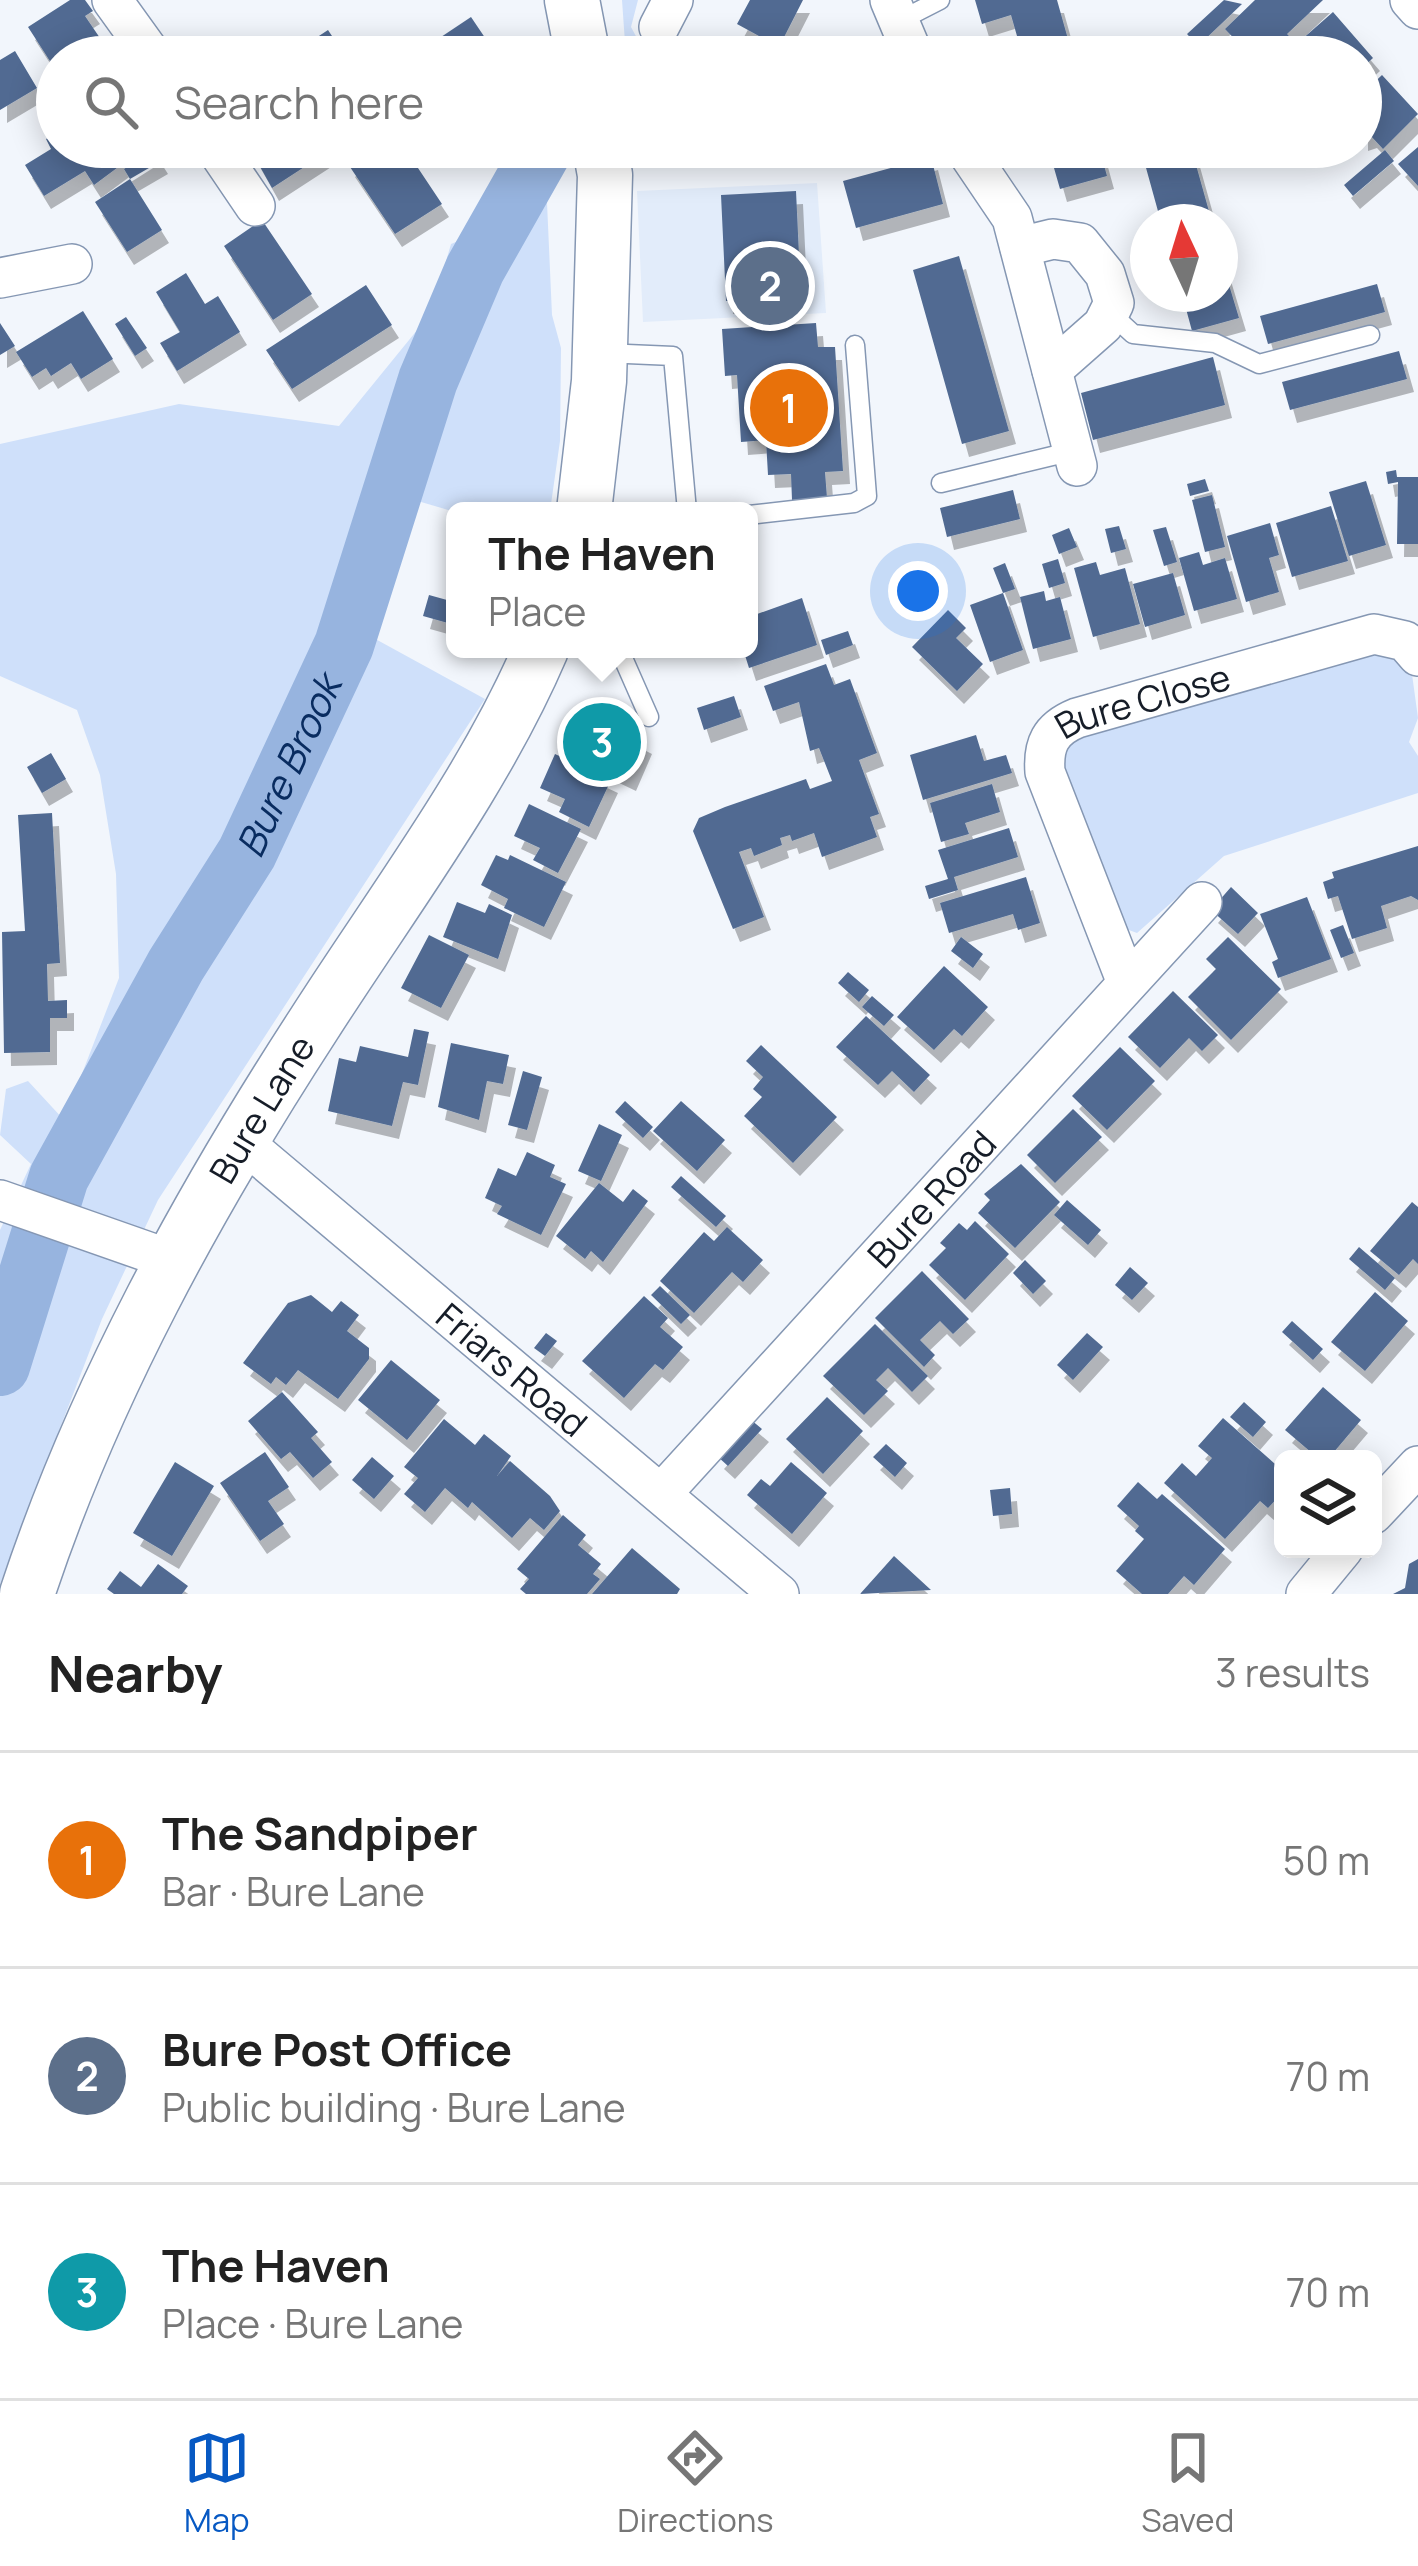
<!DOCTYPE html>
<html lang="en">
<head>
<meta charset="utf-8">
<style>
  body { margin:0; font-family:Manrope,sans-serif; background:#f6f6f6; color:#222 }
  .controls { position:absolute; right:36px; bottom:36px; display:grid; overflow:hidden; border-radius:18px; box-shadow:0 6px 30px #0003 }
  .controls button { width:108px; height:108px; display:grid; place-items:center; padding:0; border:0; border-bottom:3px solid #e0e0e0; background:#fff; color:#222; font:60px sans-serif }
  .compass { position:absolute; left:1130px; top:204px; width:108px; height:108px; border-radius:50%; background:#fff; box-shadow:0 6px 30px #0003; rotate:356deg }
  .you { position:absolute; left:918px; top:591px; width:42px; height:42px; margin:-30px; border:9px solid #fff; border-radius:50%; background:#1a73e8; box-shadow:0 0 0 18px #1a73e833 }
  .badge { display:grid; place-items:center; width:78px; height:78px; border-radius:50%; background:#0759c3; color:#fff; font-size:39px; font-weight:700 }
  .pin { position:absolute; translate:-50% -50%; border:6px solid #fff; box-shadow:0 3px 12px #0006 }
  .popup { position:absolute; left:446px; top:502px; width:312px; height:156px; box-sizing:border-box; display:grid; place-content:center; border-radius:18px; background:#fff; filter:drop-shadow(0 3px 9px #0005); font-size:39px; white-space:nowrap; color:#767676 }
  .popup b { font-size:45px; color:#222 }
  .popup::after { content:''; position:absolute; left:50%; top:100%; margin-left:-24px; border:24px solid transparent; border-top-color:#fff }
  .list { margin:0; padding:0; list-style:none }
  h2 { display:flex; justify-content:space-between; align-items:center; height:156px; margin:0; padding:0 48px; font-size:51px }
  h2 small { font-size:39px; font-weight:400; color:#767676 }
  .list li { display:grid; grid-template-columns:78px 1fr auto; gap:36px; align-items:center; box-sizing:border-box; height:216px; padding:0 48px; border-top:3px solid #e0e0e0 }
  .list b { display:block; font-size:45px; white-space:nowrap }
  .list p { margin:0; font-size:39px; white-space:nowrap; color:#767676 }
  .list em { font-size:39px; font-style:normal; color:#767676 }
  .icon { flex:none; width:66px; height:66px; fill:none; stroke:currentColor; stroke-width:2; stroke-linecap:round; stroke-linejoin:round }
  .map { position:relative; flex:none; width:1418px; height:1594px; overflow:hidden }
  .search { position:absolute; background:#fff; box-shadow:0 6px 30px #0003; left:36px; right:36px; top:36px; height:132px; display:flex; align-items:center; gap:30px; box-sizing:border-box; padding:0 42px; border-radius:66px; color:#767676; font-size:45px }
  .sheet { height:804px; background:#fff }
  nav { display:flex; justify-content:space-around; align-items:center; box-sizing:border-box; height:168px; border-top:3px solid #e0e0e0; background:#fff; font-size:33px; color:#767676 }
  nav a { display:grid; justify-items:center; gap:6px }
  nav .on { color:#0759c3 }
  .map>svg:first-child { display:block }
</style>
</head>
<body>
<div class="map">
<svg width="1418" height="1594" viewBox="0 0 1418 1594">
  <defs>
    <filter id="shadow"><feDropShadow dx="7" dy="13" stdDeviation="0" flood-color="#0004"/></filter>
  </defs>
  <rect width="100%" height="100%" fill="#f2f6fc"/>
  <path fill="#e2ecfa" d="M817 183 826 313 643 322 637 191Z"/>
  <path fill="#cfe0fa" d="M622 0H638L631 27 638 40 664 44 682 57H626Z
    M536 179 546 180 552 315 561 348 560 441 550 511 455 512 411 499 391 509 343 556 359 630 485 699 158 1200 102 1319 0 1584V1230L31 1164 0 1135 6 1089 28 1081 64 1120 119 978 116 874 100 775 77 710 0 676V444L179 404 339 426 431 313 451 244 504 222Z
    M1374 645 1411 667 1418 718 1409 742 1418 756V793L1224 856 1137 933 1118 926 1056 745Z"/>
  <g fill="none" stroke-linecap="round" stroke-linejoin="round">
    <path stroke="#97b4df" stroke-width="60" id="s1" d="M0 1366 59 1177 176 965 247 853 344 645 428 380 475 269 544 147"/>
  </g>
  <path fill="#516b92" filter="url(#shadow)" d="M70 0H85L93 11 85 16 102 41 78 57H57V72L28 27Z
    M750 0H803L779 47 737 24Z
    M975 0H1057L1073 57H1023L1011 15 982 24Z
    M1224 0 1242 4 1198 46 1187 34Z
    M1255 0H1323L1287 34 1293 40 1274 57 1257 42 1247 52 1225 29Z
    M1333 12 1373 58 1361 69V57H1314L1300 41Z
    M471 17 498 57H411Z
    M328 30 344 54 287 57Z
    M15 51 37 88 0 110V60Z
    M1382 75 1418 114 1383 149 1370 135 1361 138V95Z
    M57 78V111L52 114 38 90Z
    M57 132V147H122L129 159 94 185 85 171 44 196 25 165 51 149 46 139Z
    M249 147H335L272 188Z
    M368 147H404L442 204 395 234 348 164Z
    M1048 147H1099L1107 176 1060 189Z
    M1178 147H1191L1212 222H1161L1143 157Z
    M1418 147V186L1398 164Z
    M154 150 161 161 130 179 162 230 127 252 95 202 130 179 124 169Z
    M1385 150 1394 161 1353 196 1344 185Z
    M931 157 943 204 856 228 843 181Z
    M796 191 801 298 726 301 721 195Z
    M262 220 312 294 273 320 224 246Z
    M1220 255 1239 318 1192 331 1182 294H1220Z
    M959 256 1009 431 962 444 913 270Z
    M186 273 205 304 218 296 240 332 177 371 160 343 180 332 156 292Z
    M1377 284 1385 312 1268 344 1260 316Z
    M366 285 392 325 292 389 266 350Z
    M83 311 113 359 81 379 71 363 51 376 46 368 32 377 16 352Z
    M126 317 147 348 135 356 115 324Z
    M0 323 15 346 0 355Z
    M816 323 818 347H835L843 471 825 472 827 498 792 500 791 474 768 475 766 440 741 442 737 375 725 376 722 329Z
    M1399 351 1407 379 1290 410 1282 382Z
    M1213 357 1225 405 1093 440 1081 393Z
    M1396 470 1397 477H1418V544H1397L1398 482 1388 484 1386 472Z
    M1205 479 1209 491 1190 496 1187 484Z
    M1366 481 1386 545 1349 556 1329 492Z
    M1013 490 1020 519 947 537 940 508Z
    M1212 495 1225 547 1205 552 1192 500Z
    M1331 506 1348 561 1292 577 1276 523Z
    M1270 523 1279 555 1269 558 1279 592 1246 602 1227 536Z
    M1119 526 1126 549 1111 553 1105 529Z
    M1166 527 1177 562 1164 566 1153 530Z
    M1069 528 1077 547 1059 554 1052 535Z
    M1199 552 1203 565 1225 558 1237 599 1194 611 1179 558Z
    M1058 559 1065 583 1049 588 1042 564Z
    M1096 562 1100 575 1125 568 1140 624 1093 637 1074 568Z
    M1005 563 1015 589 1003 593 1023 650 990 662 970 605 1003 593 993 568Z
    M1173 573 1185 615 1145 627 1133 584Z
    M454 576 455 625 423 616 429 595 447 600Z
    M1044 591 1046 601 1060 597 1071 639 1033 649 1020 597Z
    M802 598 817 645 749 668 743 649H749V617Z
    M948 610 966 628 956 638 983 664 957 691 912 647Z
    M848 631 853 645 826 655 821 640Z
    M826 664 834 685 850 679 877 753 859 760 879 814 870 817 877 837 822 857 814 833 792 841 790 835 780 838 782 845 754 856 751 848 739 852 764 917 733 929 693 831 699 818 725 807 806 779 810 789 832 781 819 748 810 751 799 702 773 711 764 686Z
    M734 696 741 717 704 730 697 708Z
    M576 706 645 741 629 778 558 744Z
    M976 735 984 761 1006 755 1012 773 923 800 910 755Z
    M51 753 66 779 42 793 27 767Z
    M555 754 611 780 589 827 559 812 565 799 540 788Z
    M992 784 1000 812 965 823 969 834 941 842 930 803Z
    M529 804 581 829 558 873 533 860 540 848 514 836Z
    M52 813 60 963 47 964 48 1001 67 1000V1018H50V1052L4 1053 2 932 25 931 18 815Z
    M1009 828 1018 857 954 877 958 890 929 899 925 886 948 879 938 850Z
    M1418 846V900L1411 896 1381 906 1387 928 1352 939 1338 896 1328 899 1323 882 1334 878 1332 872Z
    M496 855 508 860 510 855 566 882 544 927 504 908 508 899 481 885Z
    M1026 877 1040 923 1018 930 1013 914 949 933 940 903Z
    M1231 887 1258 913 1238 934 1211 910Z
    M1307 897 1331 959 1278 978 1272 962 1278 959 1260 914Z
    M457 902 485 913 489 904 512 915 498 959 443 937Z
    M1343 925 1354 953 1341 958 1330 930Z
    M429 935 469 955 441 1008 401 988Z
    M961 937 983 954 973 968 951 951Z
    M1228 937 1281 989 1231 1040 1188 997 1216 969 1206 959Z
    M944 966 988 1007 962 1036 954 1029 934 1050 897 1017Z
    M848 972 869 990 859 1002 838 983Z
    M1173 991 1218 1035 1202 1051 1189 1038 1160 1068 1128 1037Z
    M872 996 894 1015 884 1026 862 1007Z
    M866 1016 930 1075 914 1092 892 1071 878 1085 836 1047Z
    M414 1029 429 1032 418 1085 403 1082 392 1126 328 1111 339 1058 356 1062 360 1046 408 1057Z
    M451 1043 509 1055 503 1084 487 1081 479 1120 438 1107Z
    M761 1045 837 1117 793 1163 744 1116 762 1097 753 1089 763 1077 746 1061Z
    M1120 1047 1155 1081 1107 1130 1072 1096Z
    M523 1071 542 1077 527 1130 508 1125Z
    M625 1101 653 1127 643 1138 615 1112Z
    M681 1101 725 1140 697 1171 653 1131Z
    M1073 1109 1102 1137 1055 1183 1027 1155Z
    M599 1124 622 1135 601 1181 578 1171Z
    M527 1152 555 1165 550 1177 566 1184 541 1235 497 1214 502 1206 485 1198 498 1168 516 1176Z
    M1021 1164 1060 1202 1015 1248 978 1213 990 1200 984 1194Z
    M681 1176 726 1216 716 1227 671 1187Z
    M599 1183 623 1202 633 1189 648 1201 603 1262 591 1251 585 1259 556 1236Z
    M1067 1200 1101 1230 1088 1245 1054 1215Z
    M1412 1202 1418 1207V1264L1413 1259 1399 1275 1370 1251Z
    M975 1221 1009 1254 965 1300 929 1265 946 1248 940 1243 959 1223 967 1230Z
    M727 1227 763 1260 743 1282 732 1272 694 1313 660 1281 704 1232 714 1241Z
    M1359 1247 1395 1278 1385 1290 1349 1259Z
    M1025 1260 1046 1281 1033 1294 1013 1273Z
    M1130 1267 1148 1283 1132 1300 1115 1285Z
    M922 1271 969 1319 953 1334 940 1321 920 1340 935 1355 924 1367 875 1318Z
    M660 1286 690 1315 681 1324 651 1295Z
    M1375 1292 1408 1321 1365 1371 1331 1342Z
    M311 1295 332 1312 341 1301 359 1315 347 1331 369 1348V1359L338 1399 298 1370 286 1385 276 1377 271 1384 243 1363 288 1303Z
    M644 1296 668 1318 660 1327 683 1347 663 1370 655 1364 624 1398 582 1361Z
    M1292 1321 1323 1349 1313 1360 1282 1332Z
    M875 1324 928 1376 912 1392 888 1368 876 1380 888 1391 864 1415 823 1376Z
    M546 1333 557 1341 545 1356 534 1348Z
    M1087 1333 1103 1347 1073 1380 1057 1365Z
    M391 1360 440 1400 407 1440 358 1400Z
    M1323 1387 1361 1420 1328 1459H1319L1285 1430Z
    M282 1392 318 1432 311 1438 332 1462 313 1478 290 1452 281 1459 248 1421Z
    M827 1397 863 1431 823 1474 786 1439Z
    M1244 1402 1266 1422 1253 1437 1230 1417Z
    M1223 1418 1283 1471V1492L1268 1508 1260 1501 1225 1539 1164 1483 1182 1463 1196 1476 1212 1458 1198 1446Z
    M444 1419 475 1445 484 1434 511 1456 497 1476 510 1461 550 1496 560 1511 544 1530 530 1518 512 1538 472 1502 468 1508 445 1488 425 1512 404 1494 418 1478 404 1467Z
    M750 1419 762 1429 728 1466 717 1456Z
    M886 1444 907 1463 895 1477 873 1457Z
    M265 1452 289 1487 268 1501 284 1524 260 1541 220 1483Z
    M372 1457 394 1476 374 1499 352 1480Z
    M175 1462 214 1486 172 1556 133 1533Z
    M791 1462 827 1493 792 1534 747 1495 761 1479 770 1486Z
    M1138 1482 1157 1499 1162 1494 1225 1549 1194 1585 1184 1576 1168 1594H1142L1116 1571 1144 1539 1135 1531 1139 1526 1117 1506Z
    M1010 1488 1012 1514 993 1516 990 1490Z
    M563 1515 586 1535 578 1545 601 1564 593 1574 600 1579 587 1594H526L520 1589 529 1579 517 1569Z
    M632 1548 680 1589 677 1594H592Z
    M894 1556 931 1590 860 1594Z
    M1418 1559V1594H1393L1405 1588 1409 1564Z
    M158 1564 188 1586 182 1594H114L107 1589 120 1571 141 1587Z"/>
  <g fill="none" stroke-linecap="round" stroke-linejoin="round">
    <defs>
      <path id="lane" d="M899 21 940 0
        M1109 312 1133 334 1215 343 1259 364 1370 335
        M604 353 673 356 687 511
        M941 483 1073 451
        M749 515 854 503 867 496 855 345
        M619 649 649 717"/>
      <g id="street">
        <path d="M112 0 153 57"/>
        <path d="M890 0 914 57"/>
        <path d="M1410 0 1418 9"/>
        <path d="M659 27 673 0"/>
        <path d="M215 147 255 206"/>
        <path d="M964 147 1012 218 1077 466"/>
        <path d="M1020 247 1053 239 1080 243 1105 274 1114 303 1103 325 1052 370"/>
        <path d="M0 278 72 264"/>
        <path id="s2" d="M1127 983 1045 772C1043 745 1050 729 1077 718L1374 634 1405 641 1418 656"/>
        <path id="s3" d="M244 1143 779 1594"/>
        <path d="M0 1200 174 1261"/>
        <path id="s4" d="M662 1493 1202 902"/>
        <path d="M1373 1514 1418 1466"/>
        <path d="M1306 1594 1343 1549"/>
      </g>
      <g id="secondary">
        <path d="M572 0 583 57"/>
        <path d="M584 511 599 381 605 175 600 147"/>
        <path id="s5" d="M27 1594C93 1393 199 1201 314 1024 392 902 484 782 541 649"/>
      </g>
    </defs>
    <use href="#lane" stroke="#8597b3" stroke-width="21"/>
    <use href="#street" stroke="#8597b3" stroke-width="42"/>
    <use href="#secondary" stroke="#8597b3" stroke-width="57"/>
    <use href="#lane" stroke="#fff" stroke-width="18"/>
    <use href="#street" stroke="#fff" stroke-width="39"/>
    <use href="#secondary" stroke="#fff" stroke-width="54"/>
  </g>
  <g text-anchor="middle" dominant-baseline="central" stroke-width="12" stroke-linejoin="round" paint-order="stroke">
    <g font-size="36" fill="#161d28" stroke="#fff">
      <text stroke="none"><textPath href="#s2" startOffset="363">Bure Close</textPath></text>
      <text stroke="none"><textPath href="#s5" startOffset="540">Bure Lane</textPath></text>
      <text stroke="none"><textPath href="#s4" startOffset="399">Bure Road</textPath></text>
      <text stroke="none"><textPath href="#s3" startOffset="351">Friars Road</textPath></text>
    </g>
    <g font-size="39" font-style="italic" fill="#092c60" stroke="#fff">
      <text stroke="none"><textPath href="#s1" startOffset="669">Bure Brook</textPath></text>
    </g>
  </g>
</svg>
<div class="controls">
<button><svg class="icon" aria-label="layers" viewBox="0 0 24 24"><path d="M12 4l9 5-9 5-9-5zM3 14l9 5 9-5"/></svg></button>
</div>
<svg class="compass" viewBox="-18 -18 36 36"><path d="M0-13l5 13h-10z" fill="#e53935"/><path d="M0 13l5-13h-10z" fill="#767676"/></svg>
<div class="you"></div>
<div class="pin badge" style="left:789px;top:408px;background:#e8710a">1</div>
<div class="pin badge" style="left:770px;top:286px;background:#5c6f8a">2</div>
<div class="pin badge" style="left:602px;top:742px;background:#0f9aa8">3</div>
<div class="popup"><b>The Haven</b>Place</div>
<div class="search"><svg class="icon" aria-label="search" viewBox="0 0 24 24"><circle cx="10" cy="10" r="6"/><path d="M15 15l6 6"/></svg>Search here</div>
</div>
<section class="sheet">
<h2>Nearby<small>3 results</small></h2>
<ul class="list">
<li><span class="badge" style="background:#e8710a">1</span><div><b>The Sandpiper</b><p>Bar · Bure Lane</p></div><em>50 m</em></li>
<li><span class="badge" style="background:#5c6f8a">2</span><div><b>Bure Post Office</b><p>Public building · Bure Lane</p></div><em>70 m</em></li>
<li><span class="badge" style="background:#0f9aa8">3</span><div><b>The Haven</b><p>Place · Bure Lane</p></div><em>70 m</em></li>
</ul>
</section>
<nav>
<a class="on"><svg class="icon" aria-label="map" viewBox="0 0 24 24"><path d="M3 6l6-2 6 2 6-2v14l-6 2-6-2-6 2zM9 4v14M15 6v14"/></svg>Map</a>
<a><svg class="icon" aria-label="directions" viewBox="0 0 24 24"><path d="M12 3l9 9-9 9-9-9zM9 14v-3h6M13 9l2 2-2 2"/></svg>Directions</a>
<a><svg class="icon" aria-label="saved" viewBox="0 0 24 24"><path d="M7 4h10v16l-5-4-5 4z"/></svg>Saved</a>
</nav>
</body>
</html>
